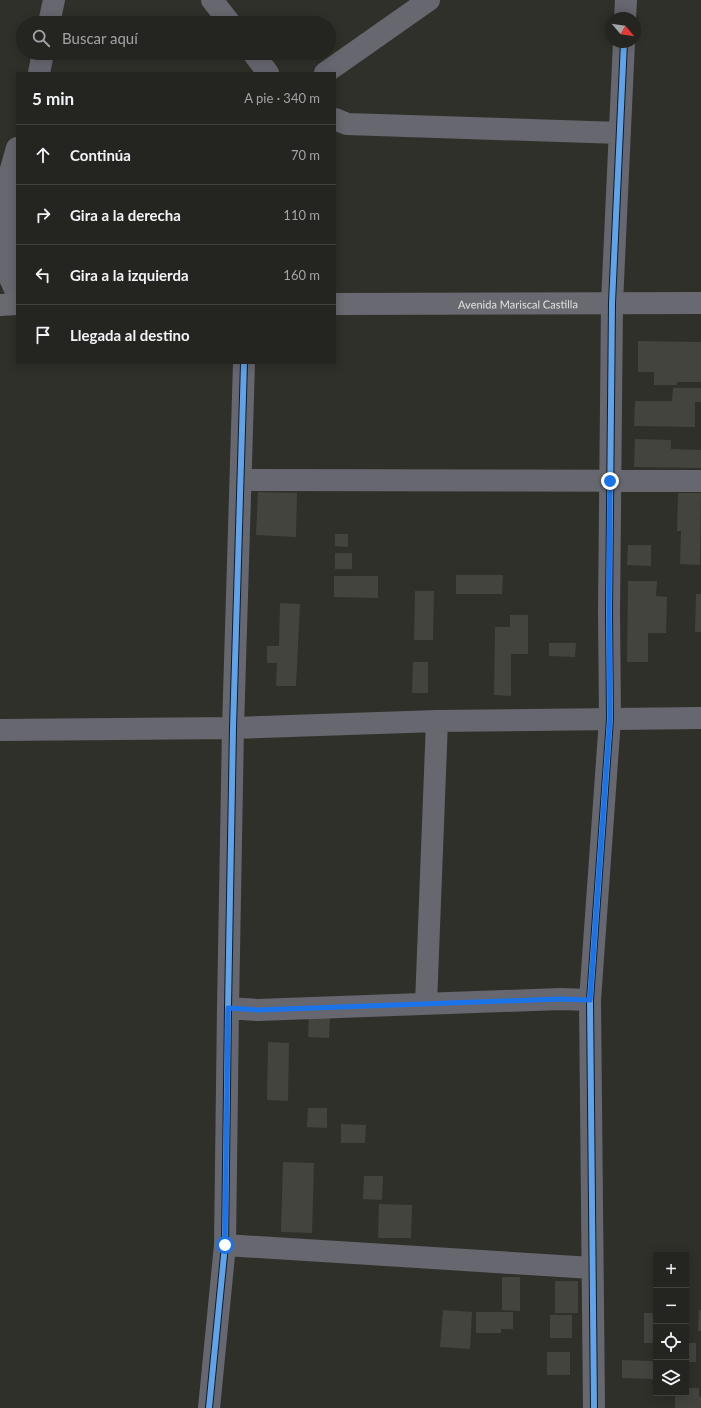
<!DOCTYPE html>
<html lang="es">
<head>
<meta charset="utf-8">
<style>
  body { margin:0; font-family:Lato,sans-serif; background:#30302d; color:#f1f3f6 }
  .controls { position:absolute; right:12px; bottom:12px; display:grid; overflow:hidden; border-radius:0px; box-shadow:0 2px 10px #0003 }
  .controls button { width:36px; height:36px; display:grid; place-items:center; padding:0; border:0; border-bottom:1px solid #41413e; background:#242420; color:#f1f3f6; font:20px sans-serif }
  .compass { position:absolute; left:605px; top:12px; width:36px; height:36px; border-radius:50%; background:#242420; box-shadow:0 2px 10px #0003; rotate:119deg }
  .stop { position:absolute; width:12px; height:12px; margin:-9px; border:3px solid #1a73e8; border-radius:50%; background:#fff }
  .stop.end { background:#1a73e8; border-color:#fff; box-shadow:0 1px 4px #0008 }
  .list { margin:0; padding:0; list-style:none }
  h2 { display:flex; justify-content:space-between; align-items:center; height:52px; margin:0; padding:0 16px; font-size:17px }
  h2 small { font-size:13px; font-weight:400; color:#a3a4a5 }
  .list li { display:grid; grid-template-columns:26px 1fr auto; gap:12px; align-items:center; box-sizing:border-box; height:60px; padding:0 16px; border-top:1px solid #41413e }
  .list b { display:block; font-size:15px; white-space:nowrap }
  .list em { font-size:13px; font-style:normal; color:#a3a4a5 }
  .icon { flex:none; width:22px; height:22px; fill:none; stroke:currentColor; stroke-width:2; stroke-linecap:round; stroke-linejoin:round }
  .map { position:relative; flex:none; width:701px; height:1408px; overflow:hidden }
  .search { position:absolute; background:#242420; box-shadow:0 2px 10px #0003; left:16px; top:16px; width:320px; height:44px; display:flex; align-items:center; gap:10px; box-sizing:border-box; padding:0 14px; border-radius:22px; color:#a3a4a5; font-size:15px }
  .panel { position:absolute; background:#242420; box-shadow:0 2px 10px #0003; left:16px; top:72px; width:320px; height:292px; border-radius:0px }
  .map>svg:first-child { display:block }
</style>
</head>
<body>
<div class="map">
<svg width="701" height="1408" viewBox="0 0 701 1408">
  <rect width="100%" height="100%" fill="#30302a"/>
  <path fill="#44443f" d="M638 341 701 342V382H677V385H654V372H638Z
    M673 388H701V402H695V427L634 426 635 401H672Z
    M635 439 671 440V449L701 450V468L634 467Z
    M258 492 297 493 296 537 256 535Z
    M678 493H701L700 565 680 564 681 531H677Z
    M335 534H348V547L335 546Z
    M628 545H651V566L627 565Z
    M335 553H352V569H335Z
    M456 575H503L502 594H456Z
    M334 576H378V598L334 597Z
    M628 581H657L656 596 667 597 666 633H648V662H627Z
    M415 591H434L433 640H414Z
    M696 594H701V632H695Z
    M280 603 300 604 296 686H276L277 663H267V646H279Z
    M510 615H528V654H511V696L494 695 495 627H510Z
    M549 643H576L575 657 549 656Z
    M413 662H428V693H412Z
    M309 1015 330 1016 329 1038 308 1037Z
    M268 1042 289 1043 288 1101 267 1100Z
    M308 1108H327V1128L307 1127Z
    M341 1124 366 1125 365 1143H341Z
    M283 1162 314 1163 312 1233 281 1232Z
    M364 1176H383L382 1200 363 1199Z
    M379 1204 412 1205 411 1238H378Z
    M502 1277H520V1311L502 1310Z
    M555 1281H578V1313H555Z
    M443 1310 472 1312 470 1349 440 1347Z
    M699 1310H701V1331H698Z
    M476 1312H513V1329H501V1333H476Z
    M644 1313H656V1343H644Z
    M550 1315H572V1338H550Z
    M686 1343H696V1362H686Z
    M547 1352H570V1375H547Z
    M622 1360 653 1361V1379L622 1378Z
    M686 1388H699V1397H701V1408H675V1393H686Z"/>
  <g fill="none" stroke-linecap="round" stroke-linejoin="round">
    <path stroke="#676770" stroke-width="22" d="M212 0 230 23
      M625 18 626 0
      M49 23 54 0
      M253 53 268 73
      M39 73 43 53
      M325 73 429 0
      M335 119 347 124 620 133
      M17 148 7 183 6 269 17 294
      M241 480 701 481
      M0 730 233 728 437 721 701 718
      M426 1004 437 721
      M228 1008 258 1010 560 999 590 1000
      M225 1245 592 1268
      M209 1408 225 1245 228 1008 233 728 244 363
      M594 1408 590 1000 610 719 609 612 612 303 624 42"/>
    <g stroke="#696a71" stroke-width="22">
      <path id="s1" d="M335 304 701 303"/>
      <path d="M0 305 17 304"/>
    </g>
    <defs>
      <path id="cycleway" d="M209 1408 225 1245 228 1008 233 728 244 363
        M594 1408 590 1000 610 719 609 612 612 303 624 42"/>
    </defs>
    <use href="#cycleway" stroke="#1b1a15" stroke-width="8"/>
    <use href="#cycleway" stroke="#60a3ed" stroke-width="6"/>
  </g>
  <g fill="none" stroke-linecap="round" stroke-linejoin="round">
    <path stroke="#1a73e8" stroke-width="5" d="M225 1245 228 1008 258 1010 560 999 590 1000 610 719 609 612 610 481"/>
  </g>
  <g text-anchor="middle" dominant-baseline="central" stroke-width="3.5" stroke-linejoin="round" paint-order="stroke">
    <g font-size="11" fill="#e2e2da" stroke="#1b1a15">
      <text stroke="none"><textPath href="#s1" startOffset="183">Avenida Mariscal Castilla</textPath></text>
    </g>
  </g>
</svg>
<div class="controls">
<button>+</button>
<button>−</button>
<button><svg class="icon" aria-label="locate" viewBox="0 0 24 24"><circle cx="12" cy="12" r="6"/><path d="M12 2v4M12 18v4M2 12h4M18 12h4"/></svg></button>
<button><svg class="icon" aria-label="layers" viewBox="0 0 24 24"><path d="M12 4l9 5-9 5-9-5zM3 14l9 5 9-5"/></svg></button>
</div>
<svg class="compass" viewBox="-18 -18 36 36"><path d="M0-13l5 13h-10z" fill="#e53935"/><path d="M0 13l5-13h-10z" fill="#a3a4a5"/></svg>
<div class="stop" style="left:225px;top:1245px"></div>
<div class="stop end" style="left:610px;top:481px"></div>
<div class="search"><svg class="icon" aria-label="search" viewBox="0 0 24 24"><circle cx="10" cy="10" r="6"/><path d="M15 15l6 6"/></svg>Buscar aquí</div>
<section class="panel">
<h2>5 min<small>A pie · 340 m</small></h2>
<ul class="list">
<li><svg class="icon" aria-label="ahead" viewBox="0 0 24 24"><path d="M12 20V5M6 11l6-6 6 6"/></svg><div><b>Continúa</b></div><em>70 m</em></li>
<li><svg class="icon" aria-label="right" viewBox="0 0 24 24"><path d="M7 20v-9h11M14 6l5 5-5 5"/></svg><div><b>Gira a la derecha</b></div><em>110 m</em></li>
<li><svg class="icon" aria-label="left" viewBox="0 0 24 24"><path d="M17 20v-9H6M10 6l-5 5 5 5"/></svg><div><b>Gira a la izquierda</b></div><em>160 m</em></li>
<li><svg class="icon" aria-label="arrive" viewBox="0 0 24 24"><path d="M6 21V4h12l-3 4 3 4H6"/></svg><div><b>Llegada al destino</b></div></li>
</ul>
</section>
</div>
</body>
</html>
